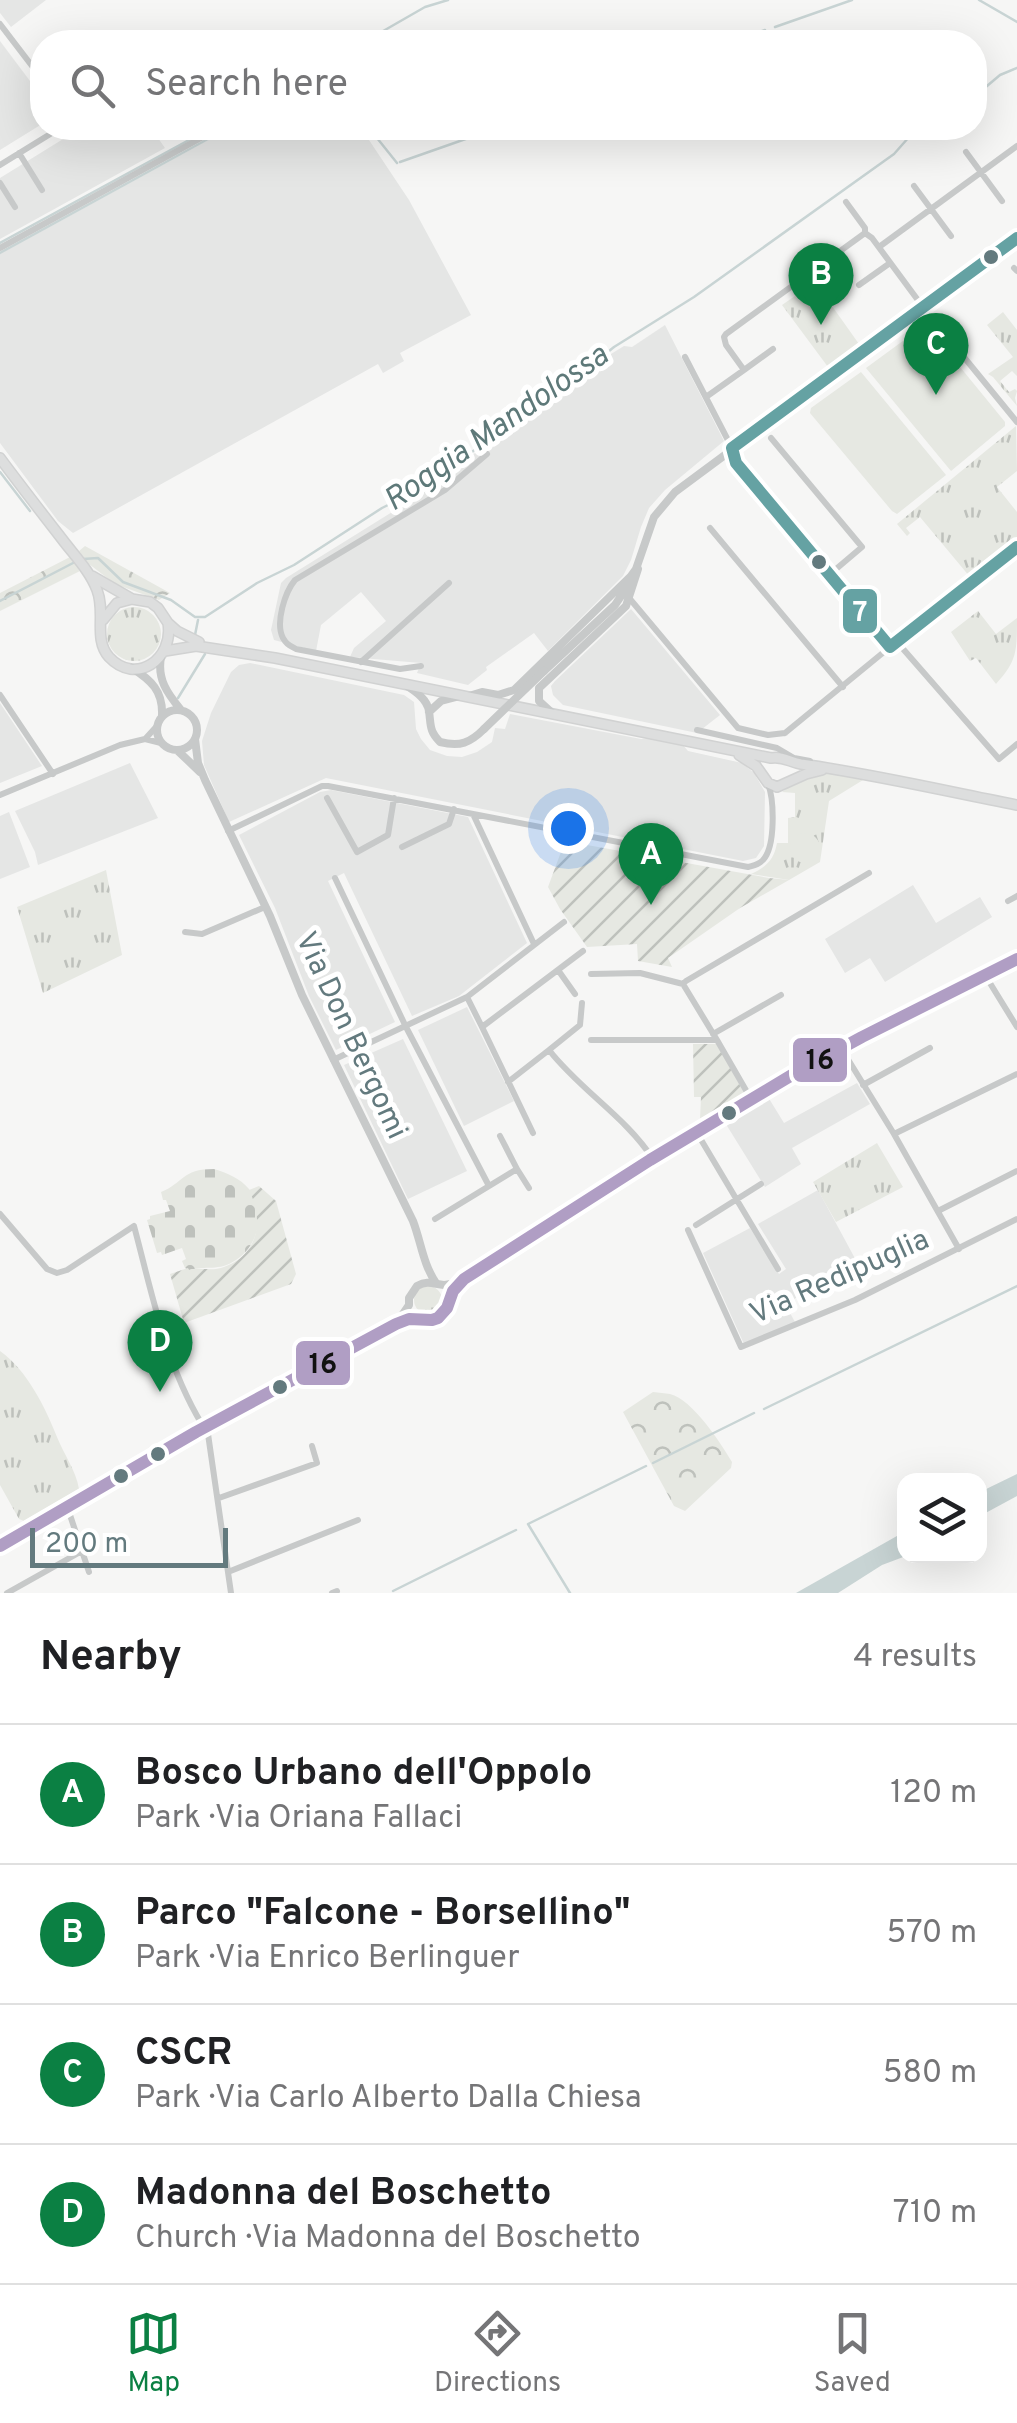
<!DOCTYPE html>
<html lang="en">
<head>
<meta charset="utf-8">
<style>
  body { margin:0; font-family:Overpass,sans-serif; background:#f2f2f2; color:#202124 }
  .controls { position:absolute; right:30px; bottom:30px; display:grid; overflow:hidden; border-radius:20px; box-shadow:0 10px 40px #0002 }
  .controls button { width:90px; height:90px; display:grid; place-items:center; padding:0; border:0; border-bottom:2px solid #e0e0e0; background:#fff; color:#202124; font:50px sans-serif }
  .scale { position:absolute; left:30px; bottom:25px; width:198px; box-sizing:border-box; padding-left:10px; border:5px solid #637a7e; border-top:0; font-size:28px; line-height:35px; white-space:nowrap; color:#637a7e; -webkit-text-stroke:8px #fff; paint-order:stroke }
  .you { position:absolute; left:568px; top:828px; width:35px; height:35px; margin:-25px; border:8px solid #fff; border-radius:50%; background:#1a73e8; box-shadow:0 0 0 15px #1a73e833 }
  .badge { display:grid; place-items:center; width:65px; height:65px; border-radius:50%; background:#0b8043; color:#fff; font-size:32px; font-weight:700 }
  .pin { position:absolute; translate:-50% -82px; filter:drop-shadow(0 2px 5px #0008) }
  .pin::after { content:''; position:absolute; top:52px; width:35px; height:30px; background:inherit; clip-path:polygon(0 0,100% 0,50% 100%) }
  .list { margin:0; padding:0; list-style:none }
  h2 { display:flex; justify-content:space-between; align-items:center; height:130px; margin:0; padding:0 40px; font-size:42px }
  h2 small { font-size:32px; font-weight:400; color:#757577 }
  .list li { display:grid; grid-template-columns:65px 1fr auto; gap:30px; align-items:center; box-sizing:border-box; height:140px; padding:0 40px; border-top:2px solid #e0e0e0 }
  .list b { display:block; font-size:38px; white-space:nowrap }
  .list p { margin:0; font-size:32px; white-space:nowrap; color:#757577 }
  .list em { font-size:32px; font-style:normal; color:#757577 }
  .icon { flex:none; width:55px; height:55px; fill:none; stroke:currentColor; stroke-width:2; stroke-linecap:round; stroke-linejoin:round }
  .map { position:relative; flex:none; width:1017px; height:1593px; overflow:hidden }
  .search { position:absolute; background:#fff; box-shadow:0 10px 40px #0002; left:30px; right:30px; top:30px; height:110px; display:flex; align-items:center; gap:25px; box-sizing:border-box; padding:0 35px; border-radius:40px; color:#757577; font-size:38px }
  .sheet { height:690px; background:#fff }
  nav { display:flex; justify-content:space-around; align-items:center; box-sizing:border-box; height:140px; border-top:2px solid #e0e0e0; background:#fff; font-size:28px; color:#757577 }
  nav a { display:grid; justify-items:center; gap:5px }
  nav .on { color:#0b8043 }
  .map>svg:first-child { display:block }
</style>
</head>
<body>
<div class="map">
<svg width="1017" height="1593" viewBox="0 0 1017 1593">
  <defs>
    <pattern id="grass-tufts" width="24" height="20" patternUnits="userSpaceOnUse" patternTransform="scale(2.5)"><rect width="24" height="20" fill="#e6e8e2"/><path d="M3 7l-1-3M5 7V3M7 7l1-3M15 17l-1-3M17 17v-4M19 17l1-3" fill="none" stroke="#bec1bc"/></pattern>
    <pattern id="forest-crowns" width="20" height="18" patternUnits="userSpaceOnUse" patternTransform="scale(2.5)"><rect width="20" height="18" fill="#e6e8e2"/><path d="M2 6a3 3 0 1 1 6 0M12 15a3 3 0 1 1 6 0" fill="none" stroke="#bec1bc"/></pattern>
    <pattern id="cemetery-stones" width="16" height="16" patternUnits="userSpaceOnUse" patternTransform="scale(2.5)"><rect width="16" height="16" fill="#e6e8e2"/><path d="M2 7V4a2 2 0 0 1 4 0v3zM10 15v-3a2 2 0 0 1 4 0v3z" fill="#bec1bc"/></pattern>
    <pattern id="garden-furrows" width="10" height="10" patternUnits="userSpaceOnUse" patternTransform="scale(2.5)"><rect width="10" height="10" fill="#e6e8e2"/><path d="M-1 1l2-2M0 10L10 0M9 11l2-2" fill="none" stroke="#bec1bc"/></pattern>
  </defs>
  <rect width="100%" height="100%" fill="#f6f6f5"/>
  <path fill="#e5e6e5" d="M0 0H46L11 27 0 13Z
    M0 41 42 97V124L0 150Z
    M81 128H151L165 148 0 239V178Z
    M230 128H361L409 200 471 315 400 353 404 361 383 373 378 364 73 533 58 521 0 443V254Z
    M665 325 724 441 665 490 649 508 641 527 631 560 623 576 548 651 534 633 486 667 487 670 468 685 417 673 421 663 350 657 354 648 386 621 361 592 321 625 316 651 274 640 271 630 281 583 286 578 442 481 475 453 509 435 542 408 595 372 611 354 624 346 632 347Z
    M631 609 720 715 697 733 563 705 553 695 551 686 555 681Z
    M250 663 404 695 414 702 416 729 421 739 430 750 447 756 462 757 477 752 492 742 495 728 505 729 510 714 641 739 649 738 683 745 688 751 742 763 754 773 765 792 764 846 756 858 743 861 326 778 229 822 204 765 202 741 211 713 231 672 239 665Z
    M0 703 42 766 0 783Z
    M130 763 158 818 38 865 35 852 15 811Z
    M331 790 468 817 527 943 459 996 412 1016 344 873 328 881 395 1022 336 1050 309 996 275 908 239 835 320 792Z
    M9 812 30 867 0 879V816Z
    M913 885 936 923 980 897 992 917 885 982 870 958 845 973 825 939Z
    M467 1007 514 1101 464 1126 418 1030Z
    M403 1039 467 1171 408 1199 344 1065Z
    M857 1083 870 1104 792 1148 801 1164 765 1187 724 1121 768 1097 784 1123Z
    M818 1190 858 1264 785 1304 795 1322 744 1344 703 1253 750 1228 779 1274 786 1269 758 1224Z"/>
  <path fill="url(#grass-tufts)" d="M815 282 859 344 828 367 782 305Z
    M1003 312 1017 330V376L1012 371 1000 381 1009 392 1015 389 1017 391 1015 398 1017 406 993 377 988 374 1013 357 987 325Z
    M1016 426 1017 471 997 487 1017 512V539L970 577 920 517 906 528 910 533 907 536 897 524Z
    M107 634a27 27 0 1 1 54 0a27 27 0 1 1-54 0Z
    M978 611 996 634 1017 618C1017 652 1017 661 996 684L976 658 970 661 951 632Z
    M820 773H830L863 780 829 801 820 862 789 880 751 874C766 867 774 860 777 843H788V818L795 817V793L782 792 797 781Z
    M106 870 122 955 43 993 17 907Z
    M877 1143 903 1187 836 1222 813 1182Z
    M414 1300a14 14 0 1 1 28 0a14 14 0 1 1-28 0Z
    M0 1351C27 1370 45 1407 57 1437 64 1455 76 1470 79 1489L24 1521 19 1519 0 1485Z"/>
  <path fill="url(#forest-crowns)" d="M85 546 170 593 159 600 115 584 89 564 79 551Z
    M70 557 80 571 0 611V593Z
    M653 1392C659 1393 665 1393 670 1394 693 1400 720 1442 732 1462L731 1468 685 1511 674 1506 623 1412Z"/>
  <path fill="url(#cemetery-stones)" d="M214 1169C227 1173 240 1178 249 1189 266 1212 259 1245 236 1260 218 1272 207 1265 189 1270L185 1268 182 1261 186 1259 182 1248 162 1255 161 1252 157 1253 147 1220 150 1219V1216L170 1211 166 1200H163L161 1192C184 1183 181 1169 214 1169Z"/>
  <path fill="url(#garden-furrows)" d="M565 841 769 878 789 880 740 908 668 958 672 967 638 961 637 944 587 947 560 909 548 887Z
    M693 1044H717L747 1098 706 1123 700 1119 701 1097H694Z
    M259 1186 276 1201 296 1274 291 1284 184 1323 170 1274 188 1268 189 1270C200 1267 210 1271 221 1268 258 1257 265 1221 249 1190Z"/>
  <path fill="#e6e8e2" d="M922 327 929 329 1005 422V426L951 471 866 368Z
    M861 372 946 475 897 514 892 511 810 413 811 408Z
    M790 848a15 15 0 1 1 30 0a15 15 0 1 1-30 0Z"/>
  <path fill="#c8d4d4" d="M1017 1474V1496L980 1516V1492Z
    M904 1532 906 1556 882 1565 838 1593H796Z"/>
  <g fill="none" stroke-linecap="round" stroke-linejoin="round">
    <path stroke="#c8d4d4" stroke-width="2.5" d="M979 0 1017 22
      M775 27 852 0
      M364 42 425 7 448 0
      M731 42 765 30
      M974 97 1000 75 1017 68
      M369 128 397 163
      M400 162 497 128
      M0 243 211 128
      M0 253 228 128
      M0 472 30 511
      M83 559 98 558 123 582 171 600 195 617H205L257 583 294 565 382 508 420 489 451 469 530 405 588 368 614 347 694 297 894 154 917 128
      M0 601 75 562
      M195 635 198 620
      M178 698 205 654
      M764 1409 1017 1286
      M653 1463 754 1413
      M393 1591 516 1530
      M570 1593 528 1524 646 1466"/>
    <defs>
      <path id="primary" d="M0 458C20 485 41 512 62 539 74 555 90 571 97 590 106 613 93 639 109 657 136 686 174 659 168 623
        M92 576 132 599 150 602 158 608 168 623 177 631 199 642
        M103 620 117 603 132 599
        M165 651 196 646 275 658 771 758C784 756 789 762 801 764 873 774 945 791 1017 805
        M739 755 756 766 768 783 777 787 806 774 822 770"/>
    </defs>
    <use href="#primary" stroke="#d1d2d2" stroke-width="12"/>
    <path stroke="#c7c9c9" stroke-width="6" d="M0 24 42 79
      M966 152 1002 201
      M19 153 42 190
      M0 165 60 128
      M0 183 15 207
      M914 186 951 236
      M846 202 865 228V233L872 238 923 307 1017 422
      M879 247 1017 146
      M0 248 219 128
      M1014 268 1017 271
      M859 285 890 263
      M685 357 732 448 736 463 890 647 1017 547
      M744 370 773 349
      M706 397 744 370 726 345 724 337 726 334 865 233
      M771 438 862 547 829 575
      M710 528 843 687
      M630 599 738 728 768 735 785 733
      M897 642 999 759 1017 744
      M361 662 449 583
      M421 666 400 669 296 649C289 645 287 645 283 638 275 623 285 592 295 580L445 490 487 454
      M0 695 53 774
      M697 730 777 748 794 758 810 761
      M785 733 890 647
      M146 738 156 727
      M0 795 120 745 145 739 161 743
      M327 798 357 852 388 835 394 798
      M473 814 534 944
      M228 831 322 786H328L748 867C755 865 758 865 763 860 776 846 774 799 768 784
      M402 847 449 824 454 809
      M335 878 406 1027 489 1186
      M1008 901 1017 896
      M185 932 202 934 265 907
      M558 970 575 994
      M591 974 640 973 683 984
      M985 975 1017 1027
      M467 997 482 1027 583 951
      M582 1003 580 1025 549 1050C580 1090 626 1117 653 1159
      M482 1027 533 1133
      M713 1034 781 995
      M591 1040H717L683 984 686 981 869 873
      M717 1040 751 1099
      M841 1048 894 1134 1017 1074
      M333 1060 467 997 564 922
      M508 1082 549 1050
      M863 1085 930 1048
      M697 1133 778 1269
      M894 1134 959 1249
      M517 1169 529 1188
      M938 1211 1017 1171
      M0 1214 47 1269 57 1273 67 1270 134 1226C153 1297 167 1372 208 1434L231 1593
      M435 1219 517 1169 500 1136
      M696 1225 761 1184
      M688 1230 741 1347 855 1300 1017 1219
      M219 1498 317 1463 312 1446
      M67 1506 89 1572
      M228 1572 358 1520
      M7 1593 82 1551
      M332 1593 337 1591"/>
    <path stroke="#c7c9c9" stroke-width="8" d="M161 657C157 679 167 693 181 710
      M132 668C151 680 163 691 162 715
      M544 671 615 605 631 581
      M407 686C416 692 427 699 429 711 431 725 429 731 440 742 460 747 470 743 484 729
      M469 696 482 692 498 695 514 690 631 576 636 569 654 517 675 492 1017 238
      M157 730a20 20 0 1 1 40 0a20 20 0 1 1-40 0Z
      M429 712 441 701 460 696
      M551 712 539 701V688L626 606 638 569
      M195 739 198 763 205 780 270 916 302 995 413 1221C421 1242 423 1264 436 1283
      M178 751 200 772
      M396 1324 409 1305V1298L417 1286C428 1280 433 1284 444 1285 451 1285 457 1282 464 1279L751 1099 841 1048 1017 959
      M0 1546 196 1432 396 1324C401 1322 407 1320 412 1319 424 1318 436 1324 444 1313 451 1303 452 1292 461 1283"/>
    <use href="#primary" stroke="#dddede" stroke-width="9"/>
    <path stroke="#c7c9c9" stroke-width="8" d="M484 729 544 671"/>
    <defs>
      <path id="bus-1" d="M732 448 736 463 890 647 1017 547
        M732 448 1017 238"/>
      <path id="bus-2" d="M0 1546 196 1432 396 1324 409 1319 432 1320 438 1318 447 1308 453 1291 464 1279 650 1160 792 1075 862 1037 1017 959"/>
    </defs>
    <use href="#bus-1" stroke="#fff" stroke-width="20"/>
    <use href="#bus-2" stroke="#fff" stroke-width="20"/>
    <use href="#bus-1" stroke="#65a2a3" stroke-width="12"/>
    <use href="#bus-2" stroke="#b09ec4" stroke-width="12"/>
  </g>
  <g fill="#637a7e" stroke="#fff" stroke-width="4">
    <circle cx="991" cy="257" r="9"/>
    <circle cx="819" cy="562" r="9"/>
    <circle cx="729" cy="1113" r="9"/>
    <circle cx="280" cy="1387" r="9"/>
    <circle cx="158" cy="1454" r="9"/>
    <circle cx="121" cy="1476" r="9"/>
  </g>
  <g text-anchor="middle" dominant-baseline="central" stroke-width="10" stroke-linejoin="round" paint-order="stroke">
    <g font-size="30" fill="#637a7e" stroke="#fff">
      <text transform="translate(350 1036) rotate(65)">Via Don Bergomi</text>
      <text transform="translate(840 1278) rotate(-24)">Via Redipuglia</text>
    </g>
    <g font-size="32" font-style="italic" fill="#5e7979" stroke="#fff">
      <text transform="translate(497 429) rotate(-35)">Roggia Mandolossa</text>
    </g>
  </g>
  <g stroke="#fff" stroke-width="4">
    <rect x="841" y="587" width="38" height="48" rx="10" fill="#65a2a3"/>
    <rect x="791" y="1036" width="58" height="48" rx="10" fill="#b09ec4"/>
    <rect x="294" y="1339" width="58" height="48" rx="10" fill="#b09ec4"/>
  </g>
  <g font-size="28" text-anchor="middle" font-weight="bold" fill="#fff">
    <text x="860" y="621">7</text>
  </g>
  <g font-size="28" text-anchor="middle" font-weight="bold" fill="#111">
    <text x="820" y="1069">16</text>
    <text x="323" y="1373">16</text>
  </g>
</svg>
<div class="controls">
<button><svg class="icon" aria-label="layers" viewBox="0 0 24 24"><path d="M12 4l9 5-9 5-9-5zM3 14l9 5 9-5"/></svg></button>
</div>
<div class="scale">200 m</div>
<div class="you"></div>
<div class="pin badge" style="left:651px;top:905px">A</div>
<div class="pin badge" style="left:821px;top:325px">B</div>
<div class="pin badge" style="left:936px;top:395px">C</div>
<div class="pin badge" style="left:160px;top:1392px">D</div>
<div class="search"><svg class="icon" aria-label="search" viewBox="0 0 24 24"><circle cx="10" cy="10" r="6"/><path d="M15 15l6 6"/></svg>Search here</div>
</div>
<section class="sheet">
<h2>Nearby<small>4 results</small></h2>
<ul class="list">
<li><span class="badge">A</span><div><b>Bosco Urbano dell'Oppolo</b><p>Park · Via Oriana Fallaci</p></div><em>120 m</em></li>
<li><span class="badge">B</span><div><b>Parco &quot;Falcone - Borsellino&quot;</b><p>Park · Via Enrico Berlinguer</p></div><em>570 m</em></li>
<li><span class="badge">C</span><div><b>CSCR</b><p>Park · Via Carlo Alberto Dalla Chiesa</p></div><em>580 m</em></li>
<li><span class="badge">D</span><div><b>Madonna del Boschetto</b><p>Church · Via Madonna del Boschetto</p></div><em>710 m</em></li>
</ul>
</section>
<nav>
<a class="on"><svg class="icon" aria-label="map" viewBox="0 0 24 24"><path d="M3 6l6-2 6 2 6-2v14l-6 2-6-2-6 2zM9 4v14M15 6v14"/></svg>Map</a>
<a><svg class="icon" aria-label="directions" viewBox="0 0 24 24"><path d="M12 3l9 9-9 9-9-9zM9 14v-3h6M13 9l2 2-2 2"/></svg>Directions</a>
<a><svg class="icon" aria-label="saved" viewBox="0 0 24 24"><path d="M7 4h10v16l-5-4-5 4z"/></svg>Saved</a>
</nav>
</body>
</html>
